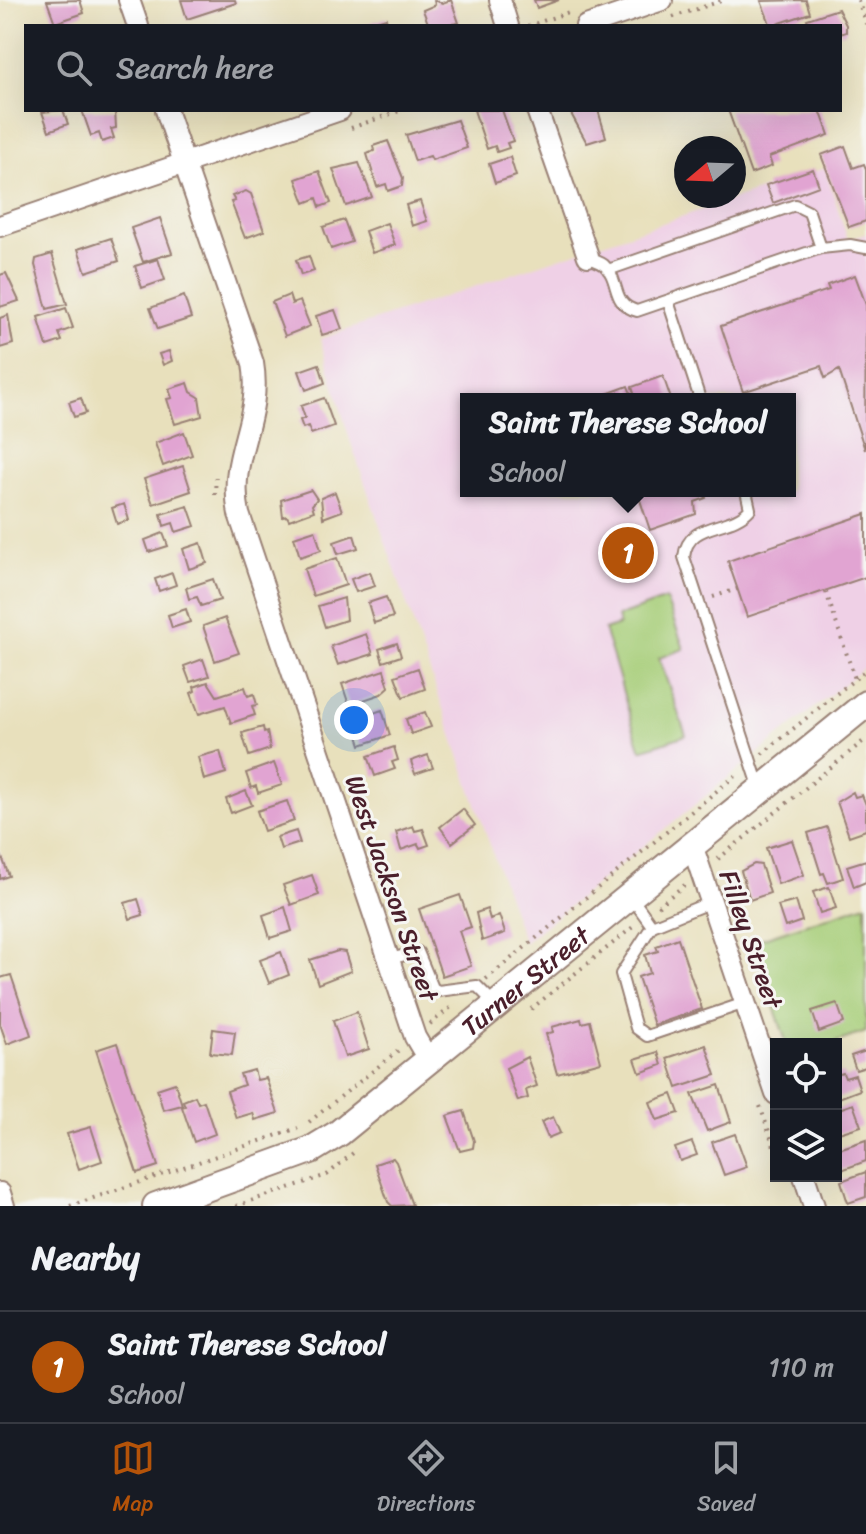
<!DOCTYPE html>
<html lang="en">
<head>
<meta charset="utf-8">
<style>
  body { margin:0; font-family:Sriracha,sans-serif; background:#242831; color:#f1f3f6 }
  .controls { position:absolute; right:24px; bottom:24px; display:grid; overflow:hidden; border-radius:0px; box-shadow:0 8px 32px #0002 }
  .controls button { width:72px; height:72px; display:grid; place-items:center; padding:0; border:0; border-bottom:2px solid #363941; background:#171b24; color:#f1f3f6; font:40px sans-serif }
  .compass { position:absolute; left:674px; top:136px; width:72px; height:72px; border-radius:50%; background:#171b24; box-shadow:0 8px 32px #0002; rotate:251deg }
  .you { position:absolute; left:354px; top:720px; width:28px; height:28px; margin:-20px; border:6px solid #fff; border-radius:50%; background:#1a73e8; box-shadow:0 0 0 12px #1a73e833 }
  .badge { display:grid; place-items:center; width:52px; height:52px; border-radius:50%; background:#b45309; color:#fff; font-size:26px; font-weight:700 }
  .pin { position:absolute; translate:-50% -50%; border:4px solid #fff; box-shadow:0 2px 8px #0006 }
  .popup { position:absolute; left:460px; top:393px; width:336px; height:104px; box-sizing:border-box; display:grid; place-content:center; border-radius:0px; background:#171b24; filter:drop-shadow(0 2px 6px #0005); font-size:26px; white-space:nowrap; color:#9ea1a6 }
  .popup b { font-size:30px; color:#f1f3f6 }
  .popup::after { content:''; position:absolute; left:50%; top:100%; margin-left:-16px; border:16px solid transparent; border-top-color:#171b24 }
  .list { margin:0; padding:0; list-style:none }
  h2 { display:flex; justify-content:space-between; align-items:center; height:104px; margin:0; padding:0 32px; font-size:34px }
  h2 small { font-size:26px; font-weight:400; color:#9ea1a6 }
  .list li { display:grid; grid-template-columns:52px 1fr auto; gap:24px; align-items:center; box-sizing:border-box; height:112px; padding:0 32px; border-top:2px solid #363941 }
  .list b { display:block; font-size:30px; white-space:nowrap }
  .list p { margin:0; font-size:26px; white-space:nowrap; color:#9ea1a6 }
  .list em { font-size:26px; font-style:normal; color:#9ea1a6 }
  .icon { flex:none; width:44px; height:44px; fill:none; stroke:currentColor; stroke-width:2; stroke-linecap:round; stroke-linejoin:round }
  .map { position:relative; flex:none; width:866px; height:1206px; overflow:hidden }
  .search { position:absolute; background:#171b24; box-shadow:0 8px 32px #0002; left:24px; right:24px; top:24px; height:88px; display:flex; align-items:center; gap:20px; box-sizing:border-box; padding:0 28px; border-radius:0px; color:#9ea1a6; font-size:30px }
  .sheet { height:216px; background:#171b24 }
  nav { display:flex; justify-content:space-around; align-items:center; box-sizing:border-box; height:112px; border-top:2px solid #363941; background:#171b24; font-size:22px; color:#9ea1a6 }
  nav a { display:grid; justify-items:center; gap:4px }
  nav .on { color:#b45309 }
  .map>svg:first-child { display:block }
</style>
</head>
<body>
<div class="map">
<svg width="866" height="1206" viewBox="0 0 866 1206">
  <rect width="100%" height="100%" fill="#f6f6f2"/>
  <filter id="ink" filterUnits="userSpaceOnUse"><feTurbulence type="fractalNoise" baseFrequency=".0125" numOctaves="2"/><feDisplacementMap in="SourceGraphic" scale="16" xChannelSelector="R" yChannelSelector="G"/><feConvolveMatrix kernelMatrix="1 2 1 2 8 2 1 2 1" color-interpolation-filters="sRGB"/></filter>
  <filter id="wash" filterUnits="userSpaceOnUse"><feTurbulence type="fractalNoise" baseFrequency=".006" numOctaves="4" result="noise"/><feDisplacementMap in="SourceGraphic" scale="32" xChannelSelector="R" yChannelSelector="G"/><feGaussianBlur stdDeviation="1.8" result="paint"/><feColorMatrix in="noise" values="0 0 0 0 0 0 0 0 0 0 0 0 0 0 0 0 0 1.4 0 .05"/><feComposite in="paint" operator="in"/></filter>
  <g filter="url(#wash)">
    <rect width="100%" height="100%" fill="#e8e0bc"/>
    <path fill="#efd0e6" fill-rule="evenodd" d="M825 168 848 240 866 234V666L524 943 350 440 320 339ZM466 399H790V491H466Z"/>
    <path fill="#a7ce79" stroke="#787652" stroke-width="2" d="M666 599 684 649 659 658 686 735 641 750C626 710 619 671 604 630L619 625 617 617Z
      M866 904V1032L831 1044H787L752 942Z"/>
    <g id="blocks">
      <path fill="#e1a4d2" d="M80 0 84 13 55 23 47 1Z
        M181 0H235L236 3 187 19Z
        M434 0 442 3 451 0 459 23 429 26 423 10 435 5Z
        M534 0H559L537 8Z
        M806 0 810 13 771 26 761 1Z
        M838 9 846 25V32L840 34V26H810L807 19Z
        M386 18 389 26H363V25Z
        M63 110 68 124 49 131 42 112Z
        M82 110H115L116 128 111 129 114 138 102 142 99 133 91 136Z
        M474 110H502L513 141 507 143 509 148 497 152 495 146 487 149Z
        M569 110H598L606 137 587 143Z
        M728 110H820L829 135 769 157 772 166 751 174Z
        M457 120 467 148 432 160 430 156 415 161 406 135Z
        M388 141 403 178 402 186 388 191 386 184 377 187 367 154 374 151 373 146Z
        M845 146 853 168 864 164 866 169V221L849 227 821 155Z
        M510 157 516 176 495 183 489 164Z
        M359 163 372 197 346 206 333 169Z
        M813 169 819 186 773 203 766 185Z
        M319 171 331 203 320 207 317 198 305 203 296 179Z
        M246 191 251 194 264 231 245 238 231 202 235 201 232 196Z
        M420 201 427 221 412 226 406 205Z
        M160 218 172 253 143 262 131 228Z
        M344 220 352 242 331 249 323 227Z
        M387 223 395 245 372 253 365 231Z
        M111 238 119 261 86 272 78 249Z
        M52 254 67 304 47 309 35 265 36 259Z
        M309 256 314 271 301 275 296 260Z
        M158 259 165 280 142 288 135 266Z
        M6 273 19 301 0 307V275Z
        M855 275 866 305 865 450 839 370 825 378 821 366 743 392 721 326 829 290 827 285Z
        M289 295 292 304 300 301 310 326 285 336 272 302Z
        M184 296 191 318 158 329 150 308Z
        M66 308 73 328 59 333 62 341 47 346 38 317Z
        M335 310 342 329 322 335 316 316Z
        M8 315 13 344 0 348V318Z
        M169 351 172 361 163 365 159 354Z
        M319 364 325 383 306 390 299 371Z
        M663 376 671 399H636L632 387Z
        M188 383 191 392 199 397 202 416 175 424 167 399 172 398 169 389Z
        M628 386 633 399H603L601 396Z
        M81 398 86 413 74 417 69 402Z
        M324 398 334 426 311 434 308 426 303 428 300 420 305 418 301 406Z
        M184 432 192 455 163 466 155 443Z
        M183 466 191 491 153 504 144 479Z
        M311 490 317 499 312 505 314 511 289 520 287 516 283 517 281 500Z
        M637 491H704L706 498 695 502 696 514 650 530Z
        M335 492 342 511 323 518 321 498Z
        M124 504 129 520 117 524 112 508Z
        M188 506 195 526 176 532 173 523 164 526 161 514Z
        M866 514V577L747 617 728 561Z
        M315 530 321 550 300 557 294 537Z
        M163 533 168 546 149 552 145 540Z
        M354 535 358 548 338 554 334 542Z
        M201 543 207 563 189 569 183 549Z
        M337 558 346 585 313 596 304 569Z
        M370 572 375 586 356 592 351 579Z
        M172 573 176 585 159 591 155 579Z
        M213 579 220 600 201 606 197 597 189 599 186 588Z
        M386 597 393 617 374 623 368 603Z
        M344 598 346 620 325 627 318 606Z
        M186 609 190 622 172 628 168 615Z
        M225 618 239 653 215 661 203 626Z
        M366 634 373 654 338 665 331 646Z
        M397 643 401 656 383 662 379 649Z
        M203 659 209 676 190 682 184 666Z
        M418 668 425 689 403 697 395 676Z
        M384 670 389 687 381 694 349 705 342 684Z
        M208 682 217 696 245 687 248 696 254 694 257 705 252 706 255 715 231 723 225 706 199 714 191 693 195 691 194 687Z
        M382 710 390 735 361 745 353 720Z
        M425 712 431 727 411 734 406 719Z
        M263 727 264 732 267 731 270 749 249 756 242 733Z
        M394 747 398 760 392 762 395 769 375 776 368 756Z
        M220 751 226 773 204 780 198 757Z
        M428 755 433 768 415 774 411 761Z
        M274 763 282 785 258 793 256 786 251 788 246 773Z
        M246 791 252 805 231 813 226 799Z
        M853 792 855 797 862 795 866 805V830L849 836 837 802Z
        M287 801 294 821 264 831 257 811Z
        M463 809 475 825 452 843 440 827Z
        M413 826 415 831 423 829 429 845 420 848 418 844 401 850 396 832Z
        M827 827 843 878 828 883 824 873 821 874 808 833Z
        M296 831 300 843 281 849 277 837Z
        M792 840 804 875 778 884 766 848Z
        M0 852 9 876 0 879Z
        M866 860V882L854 887 847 866Z
        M754 864 761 865 770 893 750 900 741 871Z
        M312 875 319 895 291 905 283 885Z
        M829 887 836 908 820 913 813 892Z
        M460 895 471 927 459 931 471 966 442 976 419 909Z
        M138 899 143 915 130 919 125 903Z
        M796 901 802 921 785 927 778 906Z
        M285 907 292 931 270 938 263 915Z
        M487 909 490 919 499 915 505 933 482 941 476 913Z
        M678 938 702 1009 654 1025 638 977 650 973 645 955 658 951 656 946Z
        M338 951 345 952 351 971 318 984 310 960Z
        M281 952 289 975 269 983 260 960Z
        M11 975 31 1035 7 1044 0 1024V978Z
        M837 1003 844 1023 819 1032 812 1011Z
        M357 1012 369 1049 345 1057 333 1021Z
        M581 1019 582 1023 590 1021 601 1062 557 1074 546 1034 553 1032 552 1027Z
        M213 1029 235 1032 232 1055 210 1053Z
        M117 1043 158 1166 137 1173 96 1050Z
        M706 1045 716 1075 677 1088 667 1058Z
        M866 1051V1067L856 1070 851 1056Z
        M658 1052 662 1065 640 1073 635 1059Z
        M527 1057 537 1086 526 1090 528 1098 518 1101 506 1068Z
        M254 1070 257 1080 266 1078 278 1113 255 1120 253 1113 236 1118 227 1091 244 1085 240 1074Z
        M843 1073 845 1078 855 1075 860 1090 836 1099V1075Z
        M175 1083 182 1105 163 1110 157 1089Z
        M719 1085 731 1122 707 1131 692 1094Z
        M672 1094 679 1113 657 1120 650 1102Z
        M195 1096 198 1103 204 1101 215 1134 194 1142 182 1107 185 1106 183 1101Z
        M853 1104 861 1126 836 1134V1110Z
        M464 1111 474 1141 473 1148 460 1151 447 1116Z
        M553 1117 560 1133 548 1138 541 1122Z
        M91 1127 102 1161 79 1169 67 1134Z
        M735 1134 747 1167 724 1175 712 1142Z
        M866 1140V1161L839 1171 836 1150Z
        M692 1142 697 1155 680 1161 675 1148Z
        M393 1158 396 1162 412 1205 392 1206 388 1202 375 1164Z
        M866 1172V1197L848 1203 841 1181Z"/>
    </g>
  </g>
  <g filter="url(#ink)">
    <use href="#blocks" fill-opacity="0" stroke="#998074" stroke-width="2"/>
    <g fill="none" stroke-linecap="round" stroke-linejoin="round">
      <defs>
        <path id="service" d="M588 256C593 261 599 261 604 265 621 280 610 304 637 311L821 248 850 245 866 248
          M608 270 795 205 809 212 821 248
          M668 301 700 399
          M746 491 750 509C730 532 688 520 684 557L760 789
          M632 898 652 926
          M711 902 652 926 621 974 636 1028 647 1036 745 1003
          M389 959 418 952 433 988 438 991 477 986 495 1004"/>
        <path id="minor" d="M129 0 138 26
          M500 0 508 26
          M586 26 662 0
          M166 110 253 363C263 421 227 455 239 514L415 1037 429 1061
          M537 110 588 256
          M0 226 340 110
          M692 845 776 1094
          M804 1176 814 1206
          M0 1193 4 1206"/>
        <g id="tertiary">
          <path id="s1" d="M156 1206 311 1150 339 1133 866 704"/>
        </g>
      </defs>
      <use href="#service" stroke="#998074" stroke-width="14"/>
      <use href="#minor" stroke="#998074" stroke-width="24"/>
      <use href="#tertiary" stroke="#998074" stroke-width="30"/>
      <path stroke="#998074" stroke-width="4" stroke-dasharray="2 6" stroke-linecap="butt" d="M858 0 866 24
        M673 17 724 0
        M528 26 572 11
        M351 128 402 110
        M215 495 216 472
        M826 592 855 679
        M713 597 737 589
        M762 754 866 670
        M718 859 866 739
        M658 906 686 884
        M486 979 740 772
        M531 1009 633 927
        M430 1024 455 1004
        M760 1106 776 1152
        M309 1122 399 1050
        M70 1206 298 1128
        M236 1206 327 1175 353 1153"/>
      <use href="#service" stroke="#fff" stroke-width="10"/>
      <use href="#minor" stroke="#fff" stroke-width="20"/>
      <use href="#tertiary" stroke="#fff" stroke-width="26"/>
    </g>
  </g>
  <g text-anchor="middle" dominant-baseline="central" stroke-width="6" stroke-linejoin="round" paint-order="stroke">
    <g font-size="26" fill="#4a1f2b" stroke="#f6f6f2">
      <text transform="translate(392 888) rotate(71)">West Jackson Street</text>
      <text transform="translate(751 939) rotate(71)">Filley Street</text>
      <text stroke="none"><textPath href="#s1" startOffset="438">Turner Street</textPath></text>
    </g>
  </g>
</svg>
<div class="controls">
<button><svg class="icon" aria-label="locate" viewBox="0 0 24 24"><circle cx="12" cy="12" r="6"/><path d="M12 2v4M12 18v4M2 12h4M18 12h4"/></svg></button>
<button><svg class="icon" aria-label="layers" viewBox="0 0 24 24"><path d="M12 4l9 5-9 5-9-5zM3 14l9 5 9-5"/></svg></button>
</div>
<svg class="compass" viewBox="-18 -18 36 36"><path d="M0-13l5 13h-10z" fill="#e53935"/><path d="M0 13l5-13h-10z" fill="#9ea1a6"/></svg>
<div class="you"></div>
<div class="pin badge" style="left:628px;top:553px">1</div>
<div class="popup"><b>Saint Therese School</b>School</div>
<div class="search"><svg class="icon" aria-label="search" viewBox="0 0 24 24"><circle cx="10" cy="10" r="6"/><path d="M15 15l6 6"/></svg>Search here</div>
</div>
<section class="sheet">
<h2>Nearby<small></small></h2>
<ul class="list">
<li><span class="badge">1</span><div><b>Saint Therese School</b><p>School</p></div><em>110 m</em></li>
</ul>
</section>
<nav>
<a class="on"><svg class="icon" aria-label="map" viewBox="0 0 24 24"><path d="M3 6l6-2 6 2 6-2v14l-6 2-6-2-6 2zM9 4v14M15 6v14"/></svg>Map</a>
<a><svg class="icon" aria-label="directions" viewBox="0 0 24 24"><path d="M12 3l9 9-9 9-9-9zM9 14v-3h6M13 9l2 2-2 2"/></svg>Directions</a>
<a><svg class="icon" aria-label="saved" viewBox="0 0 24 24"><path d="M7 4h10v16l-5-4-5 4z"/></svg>Saved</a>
</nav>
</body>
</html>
